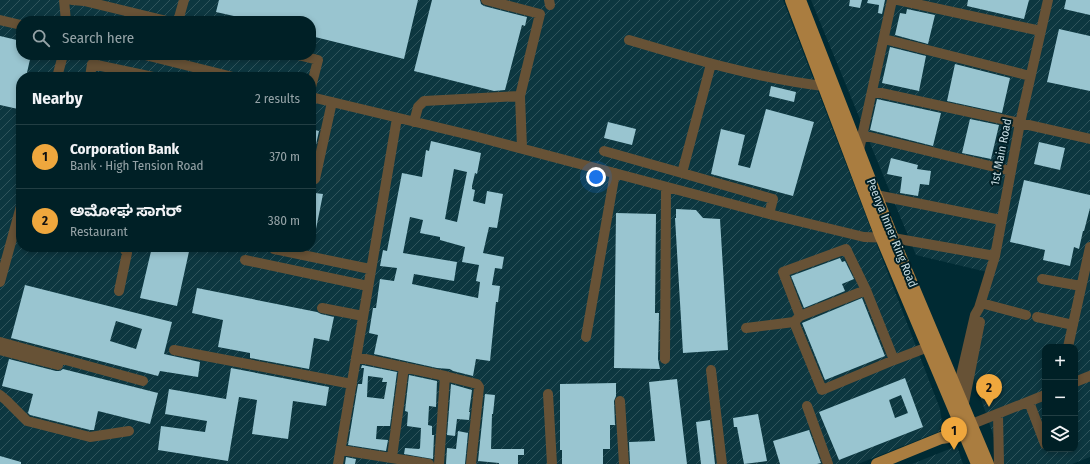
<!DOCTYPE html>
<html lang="en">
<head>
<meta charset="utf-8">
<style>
  body { margin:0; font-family:"Fira Sans Condensed","Noto Sans Kannada",sans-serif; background:#0a282e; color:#f1f3f6 }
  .controls { position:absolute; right:12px; bottom:12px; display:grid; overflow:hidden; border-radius:8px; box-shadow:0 2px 6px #0003 }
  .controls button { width:36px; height:36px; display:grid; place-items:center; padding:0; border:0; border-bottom:1px solid #223e43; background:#002026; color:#f1f3f6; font:20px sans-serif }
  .you { position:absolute; left:596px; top:177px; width:14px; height:14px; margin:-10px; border:3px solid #fff; border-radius:50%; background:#1a73e8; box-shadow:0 0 0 6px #1a73e833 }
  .badge { display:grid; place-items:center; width:26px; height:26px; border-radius:50%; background:#efa73d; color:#111; font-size:13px; font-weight:700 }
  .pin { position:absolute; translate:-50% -33px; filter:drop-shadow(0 1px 2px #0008) }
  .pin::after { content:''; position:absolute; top:21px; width:14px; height:12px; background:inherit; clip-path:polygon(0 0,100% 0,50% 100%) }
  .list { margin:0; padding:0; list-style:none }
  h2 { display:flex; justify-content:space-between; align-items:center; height:52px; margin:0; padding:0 16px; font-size:17px }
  h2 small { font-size:13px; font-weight:400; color:#95a3a7 }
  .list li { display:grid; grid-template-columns:26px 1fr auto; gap:12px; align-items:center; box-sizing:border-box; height:64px; padding:0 16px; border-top:1px solid #223e43 }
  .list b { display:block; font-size:15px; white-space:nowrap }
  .list p { margin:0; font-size:13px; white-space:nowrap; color:#95a3a7 }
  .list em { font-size:13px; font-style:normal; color:#95a3a7 }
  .icon { flex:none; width:22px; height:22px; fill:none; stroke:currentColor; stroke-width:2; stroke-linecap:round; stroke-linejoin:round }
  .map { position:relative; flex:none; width:1090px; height:464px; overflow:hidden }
  .search { position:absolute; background:#002026; box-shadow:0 2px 6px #0003; left:16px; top:16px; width:300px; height:44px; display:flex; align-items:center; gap:10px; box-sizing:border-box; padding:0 14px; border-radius:16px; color:#95a3a7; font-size:15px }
  .panel { position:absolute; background:#002026; box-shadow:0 2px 6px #0003; left:16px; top:72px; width:300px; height:180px; border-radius:16px }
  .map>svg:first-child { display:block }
</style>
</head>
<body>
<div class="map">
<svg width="1090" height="464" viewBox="0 0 1090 464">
  <defs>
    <pattern id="industrial-furrows" width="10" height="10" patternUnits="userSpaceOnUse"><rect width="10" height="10" fill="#0d3740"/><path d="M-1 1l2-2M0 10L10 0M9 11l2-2" fill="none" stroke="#2f545b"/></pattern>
  </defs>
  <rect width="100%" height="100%" fill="#002a33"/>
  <path fill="url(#industrial-furrows)" fill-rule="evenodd" d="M0 0H783L940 409 943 430 858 464H0ZM21 21H311V55H21ZM21 77H311V247H21Z
    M811 0H1090V457L1072 464H1003L971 369 987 272 916 255ZM1045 347H1075V449H1045Z
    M957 446 963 464H912Z"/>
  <path fill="#99c5d0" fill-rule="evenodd" d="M219 0H418L404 59 311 36V21H256L216 12Z
    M432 0H480L481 4 484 6 527 17 525 26 522 25 505 90 494 91 414 71Z
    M850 0H862L860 8 849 6Z
    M868 0H885L882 14 878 13 879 5 867 3Z
    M968 0H1029L1024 19 967 6Z
    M1066 0H1090V15L1064 9Z
    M907 9 935 15 928 44 895 35 900 13 906 14Z
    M1059 29 1090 36V91L1047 82Z
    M0 36 21 41V55H31L26 77H21V95L18 109 0 105Z
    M890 47 926 56 919 91 882 83Z
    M955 64 1010 78 1002 113 947 101Z
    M99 72 122 77H98Z
    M771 86 796 92 794 102 769 96Z
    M877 99 941 113 933 146 870 130Z
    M766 109 814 122 793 196 711 174 721 129 745 135 738 165 750 168Z
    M970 119 999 125 991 159 962 153Z
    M608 122 636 129 632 145 604 138Z
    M311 129 319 131 311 167Z
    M431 141 481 153 477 174 475 173 472 186V189L475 190 473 201 485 204 487 191 503 194 497 228 489 227 483 253 504 257 502 269 495 268 492 285 500 286 498 302H496L490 361 476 359 473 376 453 371 450 369 437 368 374 354 378 335 369 333 373 308H376L380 279 394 281 397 268 380 266 383 250 387 251 402 173 422 177 426 150 429 151ZM454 169 467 172 457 222 445 219ZM410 217 423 220 420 233 440 237V240L465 247 462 262 479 265 476 281 480 282 478 298 412 284 414 274 454 281 457 262 403 253Z
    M1039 142 1065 148 1060 170 1034 164Z
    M891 158 918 165 917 169 931 171 929 185 920 184 918 196 900 193 902 177 887 174Z
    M1024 180 1090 195V208L1084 231H1083L1079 249 1074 247 1070 266 1043 260 1045 250 1010 242Z
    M315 193 323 194 314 239H311V215Z
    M676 209 696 210 703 218 720 219 728 350 683 353 675 218H676Z
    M616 213 656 214 655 313H659L658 359 660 369 614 368Z
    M152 247H190L177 306 140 298Z
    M840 258 842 262 845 261 854 279 842 284 845 291 804 308 791 276Z
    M25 285 172 322 164 354 200 362 198 377 160 371 158 376 11 338ZM116 321 142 329 136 349 110 341Z
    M197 288 317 312 321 314 334 317 329 341 314 338 309 369 250 358V353L218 347 223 320 192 313Z
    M862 298 885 356 825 380 802 323Z
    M9 359 56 371H60L63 369 158 393 150 424 98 411 94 430H90L30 415 28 413 33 394 2 386Z
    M362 365 397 372 390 426H377L376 439 388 440 386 451 348 445 358 384H362L364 368H361ZM368 376 383 378 382 382H387L384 399 367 397Z
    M231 368 329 387 326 406 293 401 288 439 252 434 257 400 239 397 228 461 158 450 161 426 205 432 207 421 165 414 169 389 226 399Z
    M409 375 437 381 436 407 429 406 428 425 432 426V435H434L433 459 404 454 405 448 419 449 420 448 421 428 407 426 408 412 405 411Z
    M905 378 923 427 839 460 819 412ZM901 395 908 413 895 418 889 400Z
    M677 379 687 464H630L629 442 655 441 649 382Z
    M616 383V396L614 401 615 425H610V449H603V464H562V450H560V384Z
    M451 384 472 390 469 412H470L469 420 457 419 455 436 447 435Z
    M485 394 495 395 493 414H492L491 449H524V455H518V464H499V463L478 461Z
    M758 414 767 461 744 464 737 427H734L733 418Z
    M710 420 715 464H701L696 422Z
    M809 430 821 463 817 464H780L773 441Z
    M458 431 468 433 465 464H446L447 448 456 449Z
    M0 456 21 462V464H0Z
    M346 457 356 459 355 464H345Z"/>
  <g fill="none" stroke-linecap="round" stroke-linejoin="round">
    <path stroke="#675236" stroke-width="10" d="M64 0 66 21
      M72 0 84 1 167 21
      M486 0 540 14 520 96 522 148
      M549 0 550 5
      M898 0 1041 31
      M0 20 21 25
      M178 21 184 0
      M884 39 1030 76
      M629 40C693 59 757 78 823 86
      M145 55 233 77
      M298 55 318 60 311 87
      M57 77 63 55
      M90 77 92 64 153 77
      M872 91 1020 123 1090 139
      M311 97 474 136 773 215 864 237 893 238 995 256
      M414 122 418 107 424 101 520 96
      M862 135 1011 171
      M859 150 892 0
      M604 151 682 173 711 64
      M682 173 773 199 769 214
      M315 179 332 102
      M876 195 1001 220
      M274 249 370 269
      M245 260 368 286
      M1042 279 1081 286
      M0 282 21 206
      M119 291 127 253 123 247
      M981 303 1026 315
      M322 308 363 316
      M800 316 866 290
      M1037 317 1073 325
      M746 328 794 322 822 390 894 360 866 290 846 249 783 272 800 316 794 322
      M586 337 615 173
      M0 342 143 381
      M1068 347 1090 247
      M0 350 58 365
      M174 350 352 384
      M356 357 445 376 439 464
      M665 359 666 187
      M894 360 928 347
      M711 370 722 464
      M445 376 477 384 479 387 471 464
      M1075 382 1090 376
      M548 394 552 464
      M955 394 957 393 975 315 979 308 995 256 1020 123 1048 0
      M0 395 6 400 27 421 90 437 129 431
      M620 401 624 464
      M1029 402 1045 444
      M807 406 828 464
      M963 408 980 322
      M998 414 999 464
      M972 424 1045 395
      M341 450 429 464
      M392 457 404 367
      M338 464 397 118"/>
    <path stroke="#aa7d40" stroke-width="12" d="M791 0 881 237 977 464
      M800 0 894 241 988 464
      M877 464 941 438 948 437 969 426"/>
  </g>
  <g text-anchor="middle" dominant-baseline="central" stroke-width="4" stroke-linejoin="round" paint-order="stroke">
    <g font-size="12" fill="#c7dde3" stroke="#001f26">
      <text transform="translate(1001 152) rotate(-79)">1st Main Road</text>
      <text transform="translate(892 233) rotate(68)">Peenya Inner Ring Road</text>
    </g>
  </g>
</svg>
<div class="controls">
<button>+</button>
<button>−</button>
<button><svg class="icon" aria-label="layers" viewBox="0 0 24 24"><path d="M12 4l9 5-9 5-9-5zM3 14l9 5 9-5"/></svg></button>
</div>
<div class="you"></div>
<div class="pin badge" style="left:954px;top:450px">1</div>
<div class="pin badge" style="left:989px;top:407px">2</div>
<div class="search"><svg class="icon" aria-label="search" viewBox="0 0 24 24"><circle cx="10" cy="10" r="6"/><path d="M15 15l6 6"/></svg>Search here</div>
<section class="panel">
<h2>Nearby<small>2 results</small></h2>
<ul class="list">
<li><span class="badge">1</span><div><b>Corporation Bank</b><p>Bank · High Tension Road</p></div><em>370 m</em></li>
<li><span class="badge">2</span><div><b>ಅಮೋಘ ಸಾಗರ್</b><p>Restaurant</p></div><em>380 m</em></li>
</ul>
</section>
</div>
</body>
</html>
